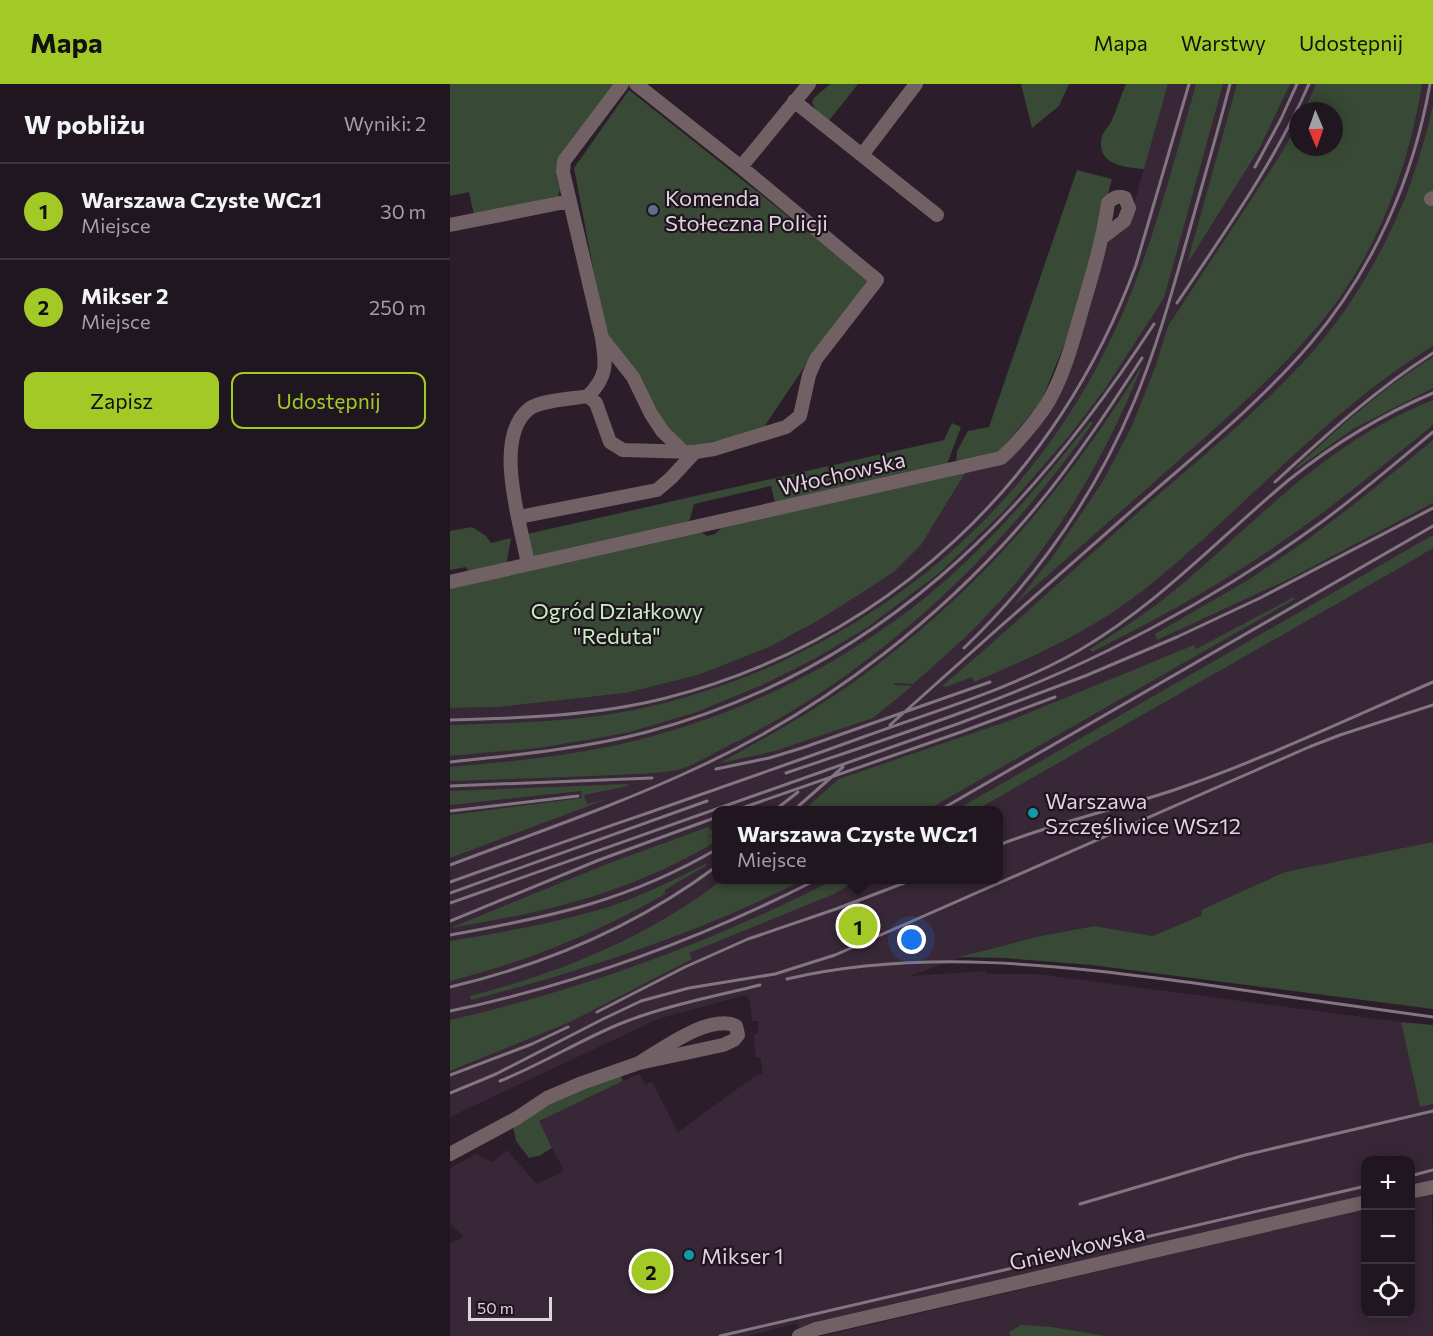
<!DOCTYPE html>
<html lang="pl">
<head>
<meta charset="utf-8">
<style>
  body { margin:0; font-family:Commissioner,sans-serif; background:#2d232d; color:#f1f3f6 }
  .controls { position:absolute; right:18px; bottom:18px; display:grid; overflow:hidden; border-radius:12px; box-shadow:0 3px 15px #0003 }
  .controls button { width:54px; height:54px; display:grid; place-items:center; padding:0; border:0; border-bottom:2px solid #3d353e; background:#201620; color:#f1f3f6; font:30px sans-serif }
  .compass { position:absolute; left:839px; top:18px; width:54px; height:54px; border-radius:50%; background:#201620; box-shadow:0 3px 15px #0003; rotate:178deg }
  .scale { position:absolute; left:18px; bottom:15px; width:84px; box-sizing:border-box; padding-left:6px; border:3px solid #ddd4dc; border-top:0; font-size:16px; line-height:21px; white-space:nowrap; color:#ddd4dc; -webkit-text-stroke:4px #211420; paint-order:stroke }
  .you { position:absolute; left:462px; top:856px; width:21px; height:21px; margin:-15px; border:4px solid #fff; border-radius:50%; background:#1a73e8; box-shadow:0 0 0 9px #1a73e833 }
  .badge { display:grid; place-items:center; width:39px; height:39px; border-radius:50%; background:#a3c926; color:#111; font-size:20px; font-weight:700 }
  .pin { position:absolute; translate:-50% -50%; border:3px solid #fff; box-shadow:0 2px 6px #0006 }
  .popup { position:absolute; left:262px; top:722px; width:291px; height:78px; box-sizing:border-box; display:grid; place-content:center; border-radius:12px; background:#201620; filter:drop-shadow(0 2px 4px #0005); font-size:20px; white-space:nowrap; color:#a29fa5 }
  .popup b { font-size:22px; color:#f1f3f6 }
  .popup::after { content:''; position:absolute; left:50%; top:100%; margin-left:-12px; border:12px solid transparent; border-top-color:#201620 }
  .list { margin:0; padding:0; list-style:none }
  h2 { display:flex; justify-content:space-between; align-items:center; height:78px; margin:0; padding:0 24px; font-size:26px }
  h2 small { font-size:20px; font-weight:400; color:#a29fa5 }
  .list li { display:grid; grid-template-columns:39px 1fr auto; gap:18px; align-items:center; box-sizing:border-box; height:96px; padding:0 24px; border-top:2px solid #3d353e }
  .list b { display:block; font-size:22px; white-space:nowrap }
  .list p { margin:0; font-size:20px; white-space:nowrap; color:#a29fa5 }
  .list em { font-size:20px; font-style:normal; color:#a29fa5 }
  .actions { display:flex; gap:12px; padding:18px 24px }
  .actions a { flex:1; padding:14px 0; border:2px solid #a3c926; border-radius:12px; text-align:center; font-size:21px; color:#a3c926 }
  .actions .main { background:#a3c926; color:#111 }
  .icon { flex:none; width:33px; height:33px; fill:none; stroke:currentColor; stroke-width:2; stroke-linecap:round; stroke-linejoin:round }
  .map { position:relative; flex:none; width:983px; height:1252px; overflow:hidden }
  header { display:flex; align-items:center; gap:36px; box-sizing:border-box; height:84px; padding:0 30px; background:#a3c926; color:#111 }
  header strong { font-size:28px }
  nav { display:flex; gap:33px; margin-inline-start:auto; font-size:21px }
  main { display:flex }
  aside { flex:1; background:#201620 }
  .map>svg:first-child { display:block }
</style>
</head>
<body>
<header>
<strong>Mapa</strong>
<nav><a>Mapa</a><a>Warstwy</a><a>Udostępnij</a></nav>
</header>
<main>
<aside>
<h2>W pobliżu<small>Wyniki: 2</small></h2>
<ul class="list">
<li><span class="badge">1</span><div><b>Warszawa Czyste WCz1</b><p>Miejsce</p></div><em>30 m</em></li>
<li><span class="badge">2</span><div><b>Mikser 2</b><p>Miejsce</p></div><em>250 m</em></li>
</ul>
<div class="actions"><a class="main">Zapisz</a><a>Udostępnij</a></div>
</aside>
<div class="map">
<svg width="983" height="1252" viewBox="0 0 983 1252">
  <rect width="100%" height="100%" fill="#2b1d2a"/>
  <path fill="#382737" fill-rule="evenodd" d="M718 0H983V20L970 74 943 143 983 252V758L751 827 753 831 703 852 644 842 586 853 527 868 459 892 536 887 537 890H587L951 938 970 1023 983 1020V1097L961 1103 960 1076H916L915 1113 348 1244 347 1239 298 1252H0V1159L14 1153 0 1139V1084L26 1070 42 1078 57 1066 87 1100 114 1087 88 1037 122 1019 189 990 195 1000 202 998 228 1048 305 992 313 990 310 973H306L305 968 304 950 308 949V937H302L300 918 296 911 208 935 0 1033V624L49 623 176 609 248 591 346 549 444 488 471 461 517 386 561 371 604 323 628 259 660 154 681 131ZM848 27H884V63H848ZM267 726H549V796H267Z
    M982 1110 983 1252H372L915 1125 916 1230H960L961 1115Z"/>
  <path fill="#384935" d="M0 0H167L110 73 106 91 110 106 107 115 24 131 19 108 0 112Z
    M380 0H408L378 38 366 26 362 19 364 14Z
    M571 0H619L609 22 582 44Z
    M676 0H718L694 85C674 83 645 81 652 52 654 47 660 41 662 36 667 24 671 12 676 0Z
    M746 0H773L714 214 655 305 619 352 553 428 489 489 418 543 364 575 310 602 247 628 180 648 148 654 88 664 0 672V641C61 639 123 638 184 626 386 584 563 453 655 267 698 182 720 91 746 0Z
    M787 0H840L809 65 737 180Z
    M866 0H972C958 87 925 175 867 243 825 292 776 335 727 378 673 426 618 473 564 521L603 472 653 397 682 342 706 281 718 242 829 73 848 40V63H884V27H854Z
    M179 6 420 197 361 273 312 346 240 363 218 346 183 286 156 252 124 84Z
    M983 20V262C874 329 791 429 691 508 641 547 583 573 524 598L522 593 496 603 492 602C556 548 620 488 684 432 745 378 810 327 864 266 924 196 964 110 983 20Z
    M627 86 662 95 625 234 591 318 547 370 506 381 507 367 518 347 539 343Z
    M983 273V304L903 345 845 386 844 385C888 345 932 304 983 273Z
    M693 280C655 373 609 455 540 528 516 554 489 577 463 600L444 599V601L462 602 423 634 325 667 270 679C324 649 378 619 427 581 539 496 619 399 693 280Z
    M983 316V341C930 384 877 428 820 466 763 505 703 537 642 568L640 565C674 544 707 522 737 496 818 426 881 356 983 316Z
    M640 338 643 339C551 469 430 585 288 657 272 664 242 683 227 686 206 690 184 690 163 691 109 694 54 695 0 697V683C54 678 109 673 162 662 269 639 370 593 458 527 528 474 586 406 640 338Z
    M502 339 511 343 496 383 325 419 321 402 244 420 240 435 234 442 83 475 77 450 494 356Z
    M983 356V419L839 495 707 556 705 550 798 496 857 456 912 414Z
    M517 386 471 461 444 488 369 536 319 563 248 591 176 609 49 623 0 624V503L249 447 257 452 265 450 272 443Z
    M22 443 36 452 41 459 61 454 57 477 54 482 20 490 16 483 0 486V447Z
    M983 451V464L958 479 526 726H506Z
    M844 513 845 515 477 726H354L389 695 561 636 744 561 746 565Z
    M178 700V702L134 711 137 720 157 715 0 774V731L132 714 131 707 0 721V707Z
    M258 743 264 749 254 756 267 749V757C177 810 101 827 0 844L157 780Z
    M983 758V925L641 881 554 874 509 873 586 853 644 842 703 852 752 831 751 826 835 788Z
    M255 780 257 781 215 806V810C147 849 76 878 0 897V857C53 848 106 839 158 823 191 812 224 796 255 780Z
    M272 796H353C247 850 135 886 21 916L20 912C110 889 198 853 272 796Z
    M383 796H408L384 810 239 869 242 875 120 938 0 987V936C134 905 261 859 383 796Z
    M951 938 983 941V1020L970 1023Z
    M170 991 173 997 89 1037 102 1064 89 1072 79 1074 66 1057 63 1042 90 1024Z
    M571 1241 602 1243 656 1252H560L559 1248Z"/>
  <g fill="none" stroke-linecap="round" stroke-linejoin="round">
    <path stroke="#716164" stroke-width="14" d="M344 17 487 131
      M412 71 466 0
      M291 83 359 0
      M981 115 983 114
      M0 141 120 117
      M152 254 183 293 201 330 213 348 233 367
      M138 312C158 292 156 280 152 254L113 88 114 77 172 0
      M69 433 207 406 221 394 245 368
      M78 480C71 441 42 354 79 325 90 316 123 315 138 312L146 319 160 358 173 366 245 368 264 365 336 343 350 332 359 291 366 275 427 196 291 83 186 0
      M0 498 551 374C565 362 593 329 601 313 616 285 624 253 633 222 643 188 653 155 658 119 663 114 668 111 675 114L679 124 674 137 653 153
      M0 1070 67 1034 97 1014 132 999 189 979 273 961 284 956 288 951 286 942C260 929 211 966 189 979
      M960 1108 983 1103
      M349 1252 366 1245 916 1118"/>
    <path stroke="#827681" stroke-width="3" d="M805 83 831 35 847 0
      M727 219C774 149 825 78 859 0
      M825 398C875 352 925 306 983 269
      M514 564C586 495 645 411 684 318 708 261 724 201 741 141 754 94 768 47 780 0
      M0 636C72 634 145 632 216 614 438 557 608 395 686 181L739 0
      M440 641C519 570 598 500 678 430 739 376 806 323 860 260 923 186 963 96 980 0
      M0 678C66 671 132 665 197 648 425 588 579 432 704 240
      M266 685 319 674 352 664 540 598
      M336 689C445 652 556 617 659 566 734 529 806 486 873 437 911 409 947 378 983 348
      M0 702 202 694
      M286 726 511 648 605 613
      M325 726 348 708
      M344 726 393 683
      M490 726 983 442
      M0 727 128 712
      M549 761C607 738 668 725 727 705 814 675 898 635 983 598
      M0 781C85 749 171 720 253 681 381 621 497 530 587 422 626 375 659 325 692 274
      M0 798C138 749 278 702 416 652 487 626 561 605 628 567 708 521 770 453 840 395 884 360 931 331 983 309
      M0 809 257 717
      M0 819 510 639 635 592 727 553 810 514 983 424
      M0 837 149 776 267 733
      M0 851C100 833 178 817 267 765
      M337 895C471 864 610 881 744 899 824 911 903 922 983 933
      M0 903C97 880 187 842 267 782
      M0 927C128 900 250 855 366 796
      M147 928 235 883 298 855 386 825 462 796
      M0 991 82 960 118 943
      M50 997C90 981 127 958 167 941 213 922 262 913 310 901
      M0 1009 46 990 153 935 191 917 239 904 325 890 385 871 859 663 890 651 983 621
      M960 1092 983 1086
      M630 1120 795 1071 983 1027
      M270 1252 916 1102"/>
  </g>
  <circle fill="#5c6f8a" stroke="#211420" stroke-width="2" cx="203" cy="126" r="6"/>
  <g fill="#0f9aa8" stroke="#211420" stroke-width="2">
    <circle cx="583" cy="729" r="6"/>
    <circle cx="239" cy="1171" r="6"/>
  </g>
  <g text-anchor="middle" dominant-baseline="central" stroke-width="4.5" stroke-linejoin="round" paint-order="stroke">
    <g font-size="22" fill="#ddd4dc" stroke="#211420" text-anchor="start">
      <text x="215" y="113">Komenda<tspan x="215" dy="25">Stołeczna Policji</tspan></text>
      <text x="595" y="716">Warszawa<tspan x="595" dy="25">Szczęśliwice WSz12</tspan></text>
      <text x="251" y="1171">Mikser 1</text>
    </g>
    <g font-size="22" fill="#ddd4dc" stroke="#211420">
      <text transform="translate(392 389) rotate(-13)">Włochowska</text>
      <text transform="translate(627 1163) rotate(-13)">Gniewkowska</text>
    </g>
    <g font-size="22" fill="#c5f0be" stroke="#211420">
      <text x="167" y="526">Ogród Działkowy<tspan x="167" dy="25">"Reduta"</tspan></text>
    </g>
  </g>
</svg>
<div class="controls">
<button>+</button>
<button>−</button>
<button><svg class="icon" aria-label="locate" viewBox="0 0 24 24"><circle cx="12" cy="12" r="6"/><path d="M12 2v4M12 18v4M2 12h4M18 12h4"/></svg></button>
</div>
<svg class="compass" viewBox="-18 -18 36 36"><path d="M0-13l5 13h-10z" fill="#e53935"/><path d="M0 13l5-13h-10z" fill="#a29fa5"/></svg>
<div class="scale">50 m</div>
<div class="you"></div>
<div class="pin badge" style="left:408px;top:842px">1</div>
<div class="popup"><b>Warszawa Czyste WCz1</b>Miejsce</div>
<div class="pin badge" style="left:201px;top:1187px">2</div>
</div>
</main>
</body>
</html>
